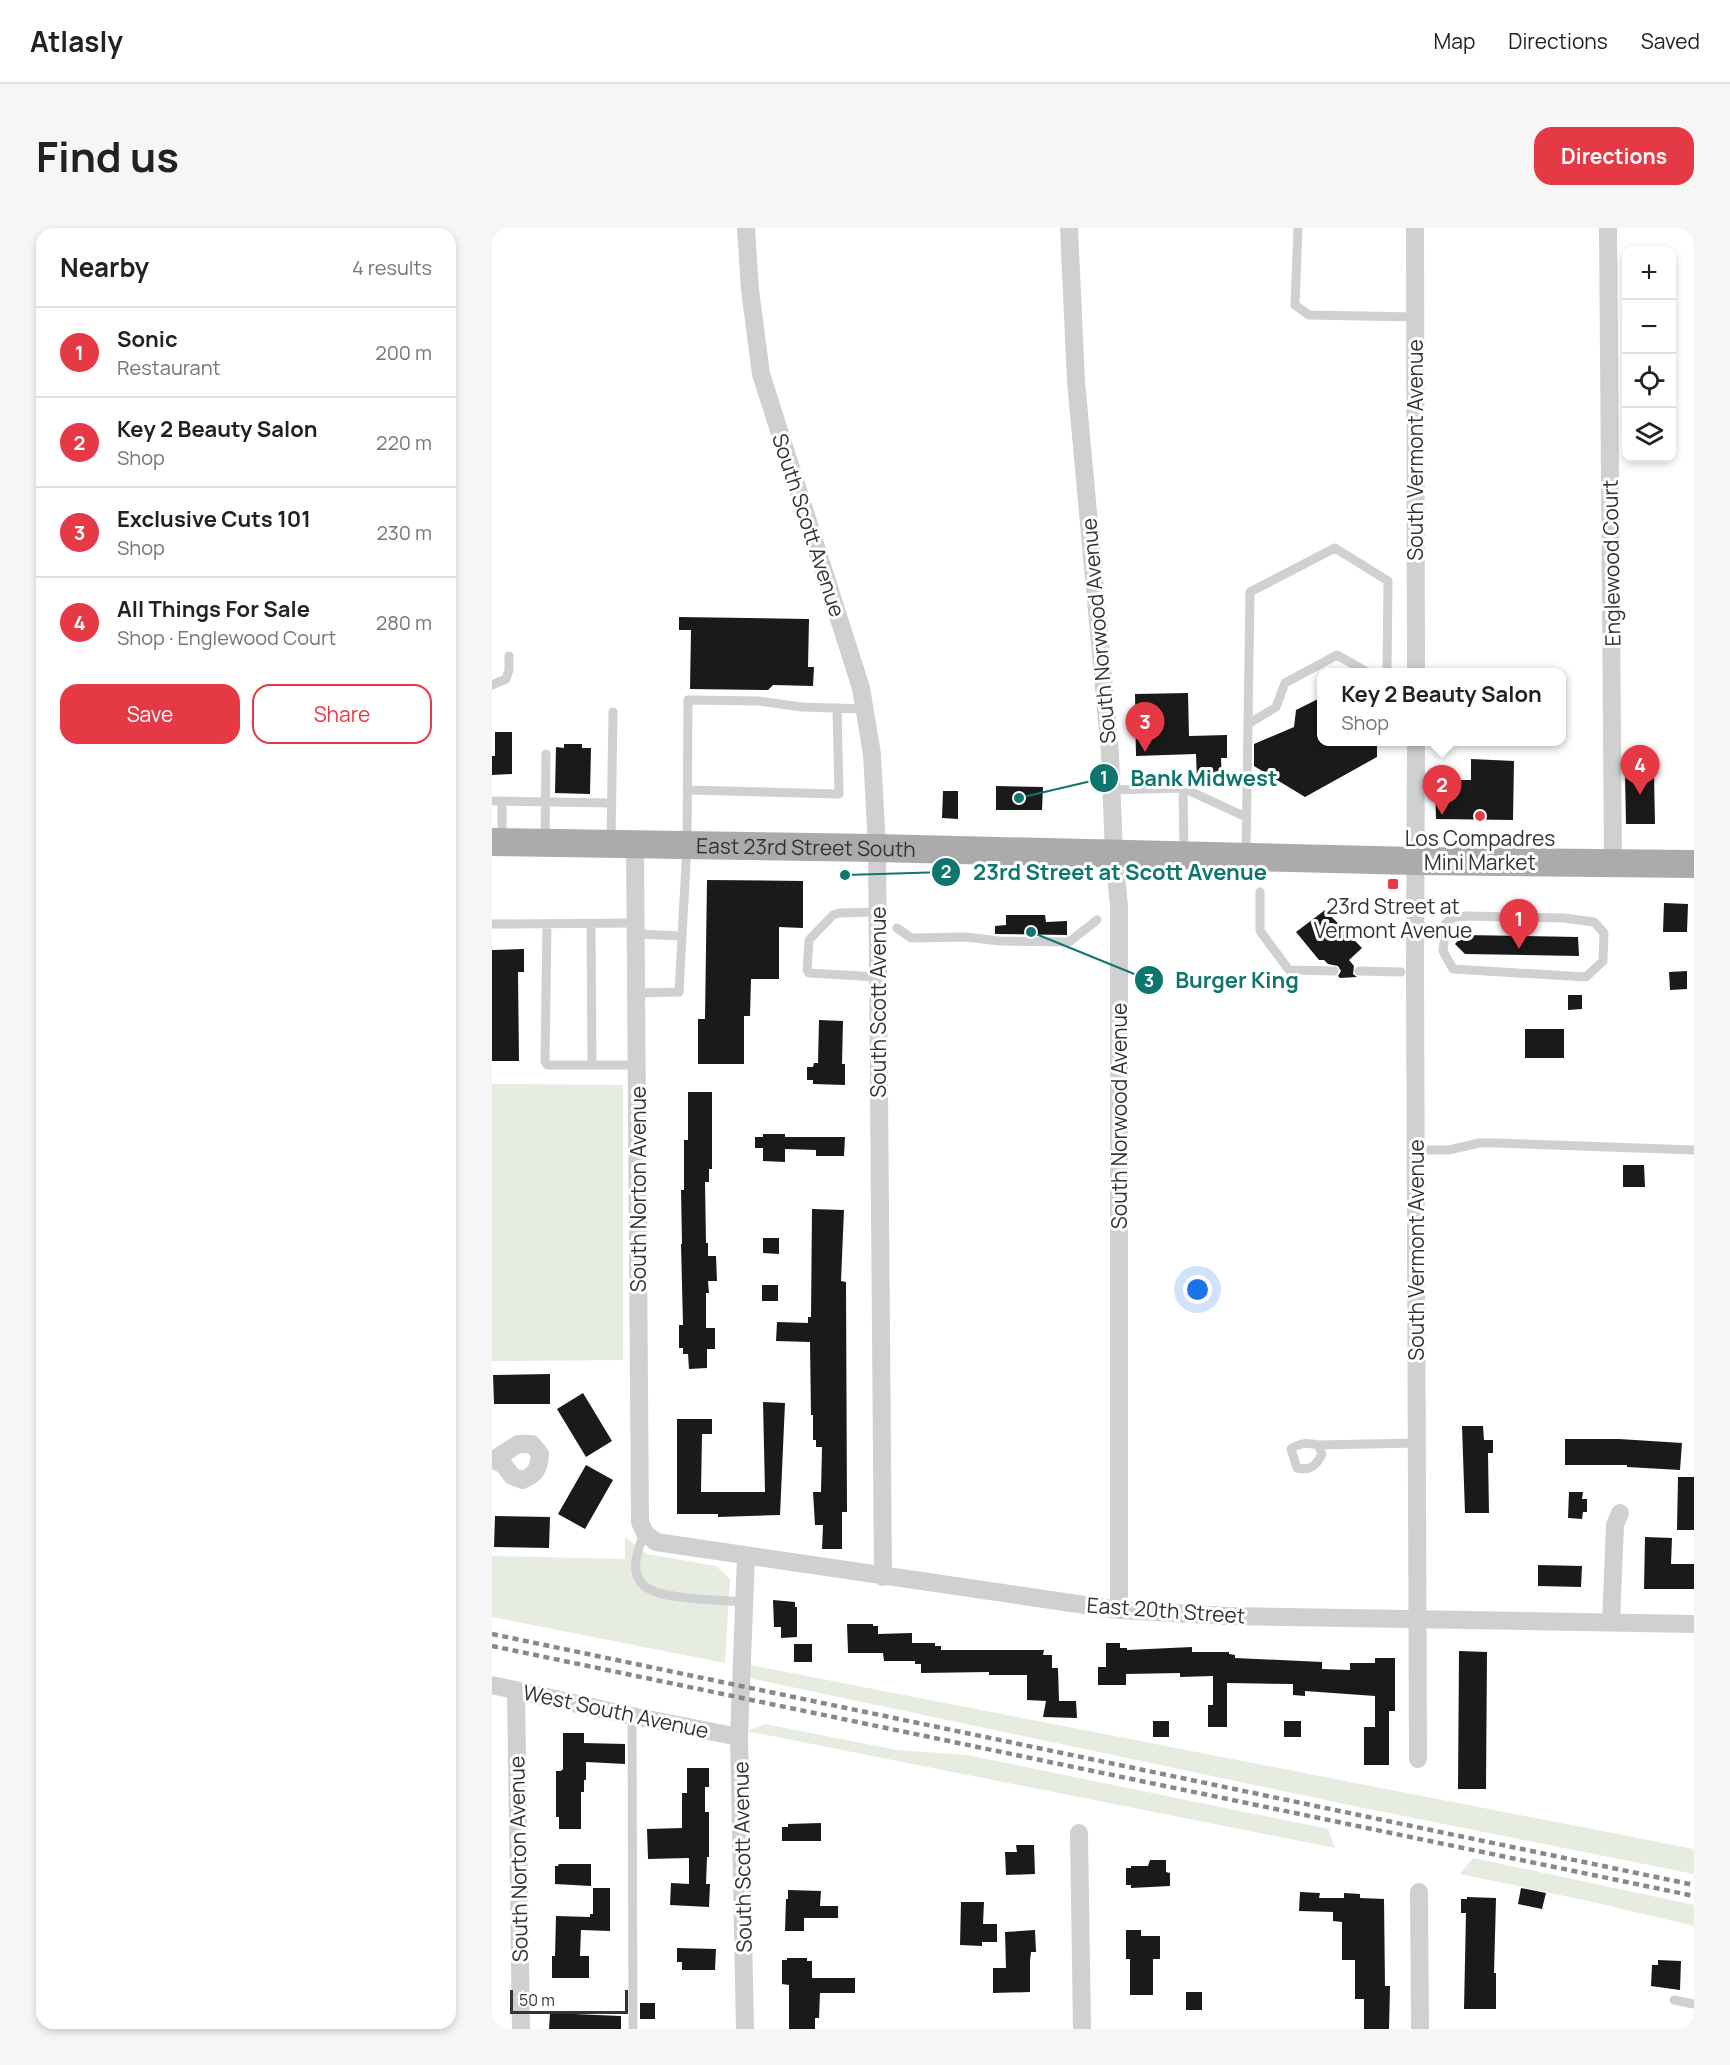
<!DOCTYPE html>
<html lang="en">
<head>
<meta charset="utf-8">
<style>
  body { margin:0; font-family:Manrope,sans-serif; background:#f6f6f6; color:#222 }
  .controls { position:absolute; right:18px; top:18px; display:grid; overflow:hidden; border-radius:12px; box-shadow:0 3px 9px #0003 }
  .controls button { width:54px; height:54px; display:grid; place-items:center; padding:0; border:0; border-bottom:2px solid #e0e0e0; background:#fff; color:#222; font:30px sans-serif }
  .scale { position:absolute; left:18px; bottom:15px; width:118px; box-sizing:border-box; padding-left:6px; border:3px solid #333; border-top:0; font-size:16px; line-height:21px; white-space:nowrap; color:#333; -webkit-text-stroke:4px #fff; paint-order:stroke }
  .you { position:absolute; left:706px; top:1062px; width:21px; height:21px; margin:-15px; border:4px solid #fff; border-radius:50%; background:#1a73e8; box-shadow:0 0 0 9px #1a73e833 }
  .badge { display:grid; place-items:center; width:39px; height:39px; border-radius:50%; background:#e63946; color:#fff; font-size:20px; font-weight:700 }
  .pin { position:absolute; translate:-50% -50px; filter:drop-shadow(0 2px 3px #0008) }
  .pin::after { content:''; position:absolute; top:32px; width:21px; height:18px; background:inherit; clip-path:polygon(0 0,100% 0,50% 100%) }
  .popup { position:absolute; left:825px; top:440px; width:249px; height:78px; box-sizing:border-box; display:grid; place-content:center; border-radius:12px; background:#fff; filter:drop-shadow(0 2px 4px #0005); font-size:20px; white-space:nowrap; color:#767676 }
  .popup b { font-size:22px; color:#222 }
  .popup::after { content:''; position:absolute; left:50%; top:100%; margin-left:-12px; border:12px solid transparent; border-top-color:#fff }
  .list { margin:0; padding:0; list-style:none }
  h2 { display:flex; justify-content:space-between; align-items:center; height:78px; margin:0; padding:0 24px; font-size:26px }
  h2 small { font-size:20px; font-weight:400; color:#767676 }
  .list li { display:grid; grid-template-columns:39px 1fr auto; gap:18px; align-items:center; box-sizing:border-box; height:90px; padding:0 24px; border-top:2px solid #e0e0e0 }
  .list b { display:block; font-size:22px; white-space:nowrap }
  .list p { margin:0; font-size:20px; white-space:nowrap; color:#767676 }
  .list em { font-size:20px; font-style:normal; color:#767676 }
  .actions { display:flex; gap:12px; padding:18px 24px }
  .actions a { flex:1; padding:14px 0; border:2px solid #e63946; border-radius:18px; text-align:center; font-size:21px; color:#e63946 }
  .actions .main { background:#e63946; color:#fff }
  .icon { flex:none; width:33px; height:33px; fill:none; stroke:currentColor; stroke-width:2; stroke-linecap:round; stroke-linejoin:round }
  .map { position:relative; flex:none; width:1202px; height:1801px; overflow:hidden; border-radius:18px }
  header { display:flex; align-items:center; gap:36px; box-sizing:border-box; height:84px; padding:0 30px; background:#fff; border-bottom:2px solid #e0e0e0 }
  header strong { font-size:28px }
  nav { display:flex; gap:33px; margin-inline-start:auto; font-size:21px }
  .intro { display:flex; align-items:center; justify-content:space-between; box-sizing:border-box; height:144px; padding:0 36px }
  h1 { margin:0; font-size:42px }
  .button { padding:15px 27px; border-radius:18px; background:#e63946; color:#fff; font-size:21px; font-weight:700 }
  main { display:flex; gap:36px; padding:0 36px }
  aside { flex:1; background:#fff; border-radius:18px; box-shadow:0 3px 9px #0003 }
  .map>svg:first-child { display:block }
</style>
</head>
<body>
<header>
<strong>Atlasly</strong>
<nav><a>Map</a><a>Directions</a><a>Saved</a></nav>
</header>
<div class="intro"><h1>Find us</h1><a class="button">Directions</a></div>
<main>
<aside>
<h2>Nearby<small>4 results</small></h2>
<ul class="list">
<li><span class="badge">1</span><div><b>Sonic</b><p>Restaurant</p></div><em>200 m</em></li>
<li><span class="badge">2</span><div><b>Key 2 Beauty Salon</b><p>Shop</p></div><em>220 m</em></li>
<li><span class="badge">3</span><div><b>Exclusive Cuts 101</b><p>Shop</p></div><em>230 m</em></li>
<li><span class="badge">4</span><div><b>All Things For Sale</b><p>Shop · Englewood Court</p></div><em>280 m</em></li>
</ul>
<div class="actions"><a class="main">Save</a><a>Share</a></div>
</aside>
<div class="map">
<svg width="1202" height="1801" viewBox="0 0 1202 1801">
  <rect width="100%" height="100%" fill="#fff"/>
  <path fill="#e6ecdf" d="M0 856 131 857V1132L0 1133Z
    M133 1309 155 1326 224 1338 238 1351 233 1435 0 1389V1328L133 1331Z
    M258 1437 1202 1621V1646L862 1578 257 1450Z
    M273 1496 405 1522 475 1527 836 1601 843 1620 255 1503Z
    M981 1630 1202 1677V1698L1092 1672 968 1646Z"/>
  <path fill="#1a1a1a" d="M187 389 317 391 316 439H322L321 458 281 457 276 462 198 461 199 402H187Z
    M696 465 697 508 735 507V530H729L730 551 705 552 704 526 644 528 643 466Z
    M830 469V513H885V529L813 569 762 538V516L802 499 804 482Z
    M3 504H20V546L0 547V528H3Z
    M72 516H90V520H99L98 566 63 565 64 519 72 520Z
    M979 531 1022 533 1021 592 944 591 943 552H979Z
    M1133 546H1162L1163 596H1134Z
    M504 558 551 559 550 582H504Z
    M451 563H466V591L450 590Z
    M215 652 311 653V700L287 699V751H259L258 788H252V836H206V791H213Z
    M1172 675 1196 676 1195 704H1171Z
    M833 682 870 720 857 732 862 738 861 746 865 749 848 750 846 748 849 743 846 738 836 736 832 732H827L804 704Z
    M514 687H553L554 694 575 693V707L503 706V698L514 697Z
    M971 707 1086 709 1087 728 973 726 963 716Z
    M32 721V744H26L27 833H0V722Z
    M1195 743V761L1178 762 1177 744Z
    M1076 767H1090V781L1076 782Z
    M327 792 351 793 350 836H353V857L321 856V852H315V839H321L322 835H326Z
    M1033 801H1072V830H1033Z
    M196 864H220V941H217V954H213L214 1015H216V1028H224L225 1053H216L217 1065H214V1100H223V1121H215V1140L197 1141 196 1126H191V1120H187V1097H191L189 1016H190L189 962H192V912H196Z
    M271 906H293V909H353L352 928H324V922L293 921V934L271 933V920H263V909H271Z
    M1131 937H1152L1153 959H1131Z
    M320 981 352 982 349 1053 354 1054 355 1284H350V1321H330L331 1297H323L321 1264H329L330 1219H324V1212H321V1187H319L318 1114 284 1113 285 1094 316 1095V1089H319Z
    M271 1010H287V1026L271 1025Z
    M270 1057H286V1073H270Z
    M58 1146V1176H2L1 1147Z
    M91 1165 120 1213 94 1229 65 1181Z
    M271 1174 293 1175 288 1287 226 1289V1286H185V1191H220V1206H210L209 1264H273Z
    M970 1198H991L992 1212H1001V1225H996L997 1285H973Z
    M1073 1211H1127L1190 1215 1188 1242 1135 1239V1237H1073Z
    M94 1237 121 1252 93 1301 66 1286Z
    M1186 1249H1202V1302H1185Z
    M1077 1264H1091L1090 1271H1095V1284H1091L1090 1291 1076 1290Z
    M3 1288 58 1289 57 1320 2 1319Z
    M1153 1309 1180 1310 1179 1336H1202V1361H1152Z
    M1046 1337 1090 1338 1089 1359 1046 1358Z
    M281 1372 303 1374V1379H305V1409L289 1410V1399H282Z
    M355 1396H381V1398H386V1406L420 1405V1415H443V1418H449V1422H552L551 1427H560V1440H566L567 1473H584L585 1490 551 1489 554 1473 535 1472V1447H497V1444L429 1445V1436H423V1433H392L391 1425H356Z
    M614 1415H628V1420H635V1422L700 1419V1424H737V1426L743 1427V1430L830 1434V1441L858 1442V1435H883V1430H903V1483H897V1537H872V1499H883V1468L813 1463V1468L801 1467V1456L735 1455V1499H716V1477H721V1448L688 1449V1445L634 1446V1457H606V1439H614Z
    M302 1416H320V1434H302Z
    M967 1423 995 1424 994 1561H966Z
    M661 1493H677V1509H661Z
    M792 1493H809V1509H792Z
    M71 1505H92V1515L133 1516V1536L94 1534V1552H92V1564H89V1601H67V1589H64V1543H69L71 1541Z
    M195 1540H217V1559H213V1584H217V1629H215L214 1656H218L217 1679 178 1677 179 1655 197 1656V1630L156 1631 155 1601 190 1600V1565H195Z
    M329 1595V1613H290V1599H296V1596Z
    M524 1617H542L543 1646 514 1647 513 1624H525Z
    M658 1632H674V1644L678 1645V1658L639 1660V1657H634V1640H639V1638H656Z
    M67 1636H99V1658L63 1656V1638H66Z
    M101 1660H118V1703L89 1702 88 1728H97V1750H60V1728H63L64 1688 98 1689V1686H101Z
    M1029 1660 1054 1665 1050 1681 1026 1676Z
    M296 1662 329 1663 328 1678H346V1690H312V1703H293L294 1671H296Z
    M808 1664 828 1665 827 1670H852V1665L868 1666V1670L892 1671 893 1758H898L897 1801H872V1771H863V1732H850V1694L841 1693V1684L807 1683Z
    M975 1669 1004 1670 1002 1745H1004V1781H972L974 1685H969V1671H975Z
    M469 1674H492L491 1696H505V1714H490V1718L468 1717Z
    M543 1702 544 1724H539L538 1733V1764L501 1765V1740H514L513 1704Z
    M634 1702H649V1708H668V1731H661V1767H638V1731H634Z
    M185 1720 224 1721 223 1742H190V1734H185Z
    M295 1730H315V1733H320V1750H363V1765H328L327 1790H323V1801H297V1757L290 1756V1732H295Z
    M1166 1732 1189 1733 1188 1762 1159 1758 1160 1737H1166Z
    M694 1764H710V1782H694Z
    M148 1775H163V1791H148Z
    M58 1785 129 1788V1801H57Z"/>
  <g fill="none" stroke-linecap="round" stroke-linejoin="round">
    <path stroke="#d0d0d0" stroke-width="9" d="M806 0 803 77 817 87 923 89
      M0 457 14 451 17 442V428
      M756 496 784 479 793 455 845 427 875 444
      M691 560 754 589
      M195 562 347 566 345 480
      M619 562 691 560 692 625
      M0 573 120 575
      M10 610V573
      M53 611 54 526
      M119 613 121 484
      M754 626 758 364 843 320 896 353 895 444
      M768 664V703L797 742 842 743
      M386 684 347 685 341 687 317 712 315 742 317 745 386 749
      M975 688 1072 690 1102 694 1112 705 1111 733 1094 749 961 741 951 723 954 695 962 689Z
      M0 696 144 695
      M55 696 53 833 55 837H100
      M99 696 100 837H145
      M405 700 419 710 474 709 507 713 577 714 605 692
      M144 706 190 708
      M867 743 909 744
      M144 765 187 764 195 617 196 472 267 473 310 479 372 481
      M924 922H957L987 915H1005L1202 922
      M826 1217 830 1226C824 1238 818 1243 805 1240L799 1221C809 1214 815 1215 826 1217L925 1215
      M153 1305C149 1312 147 1319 145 1327 135 1367 177 1368 205 1371 221 1372 236 1373 252 1374
      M140 1488 141 1801
      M1182 1772 1202 1776"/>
    <path stroke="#d0d0d0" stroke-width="18" d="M254 0 258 62 269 146 369 460 380 526 385 620 391 1349
      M577 0 584 153 618 525 622 626 627 678V1382
      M923 0 924 444
      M1116 0 1121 635
      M924 514 923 745 926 1531
      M143 616 148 1294 153 1305 164 1314 627 1382 736 1388 1202 1396
      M0 1231 12 1237 20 1248 30 1252C44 1247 47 1240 48 1226L40 1216H26L3 1231
      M1119 1394 1123 1297 1128 1285
      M0 1457 140 1488 247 1509
      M24 1462 29 1801
      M587 1605 590 1801
      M927 1664 928 1801
      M253 1801 247 1509 254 1328"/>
    <path stroke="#ababab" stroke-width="28" id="s1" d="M0 614 385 620 924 633 1202 636"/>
    <path stroke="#888" stroke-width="4.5" stroke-dasharray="6 4.5" stroke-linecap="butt" d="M0 1406 1202 1657
      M0 1418 1202 1668"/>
  </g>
  <g fill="#e63946" stroke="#fff" stroke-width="2">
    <circle cx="988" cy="588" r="6"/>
    <rect x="895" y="650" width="12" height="12" rx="3"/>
  </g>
  <g text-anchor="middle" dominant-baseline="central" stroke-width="6" stroke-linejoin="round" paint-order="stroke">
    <g font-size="21" fill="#333" stroke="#fff">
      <text transform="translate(923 222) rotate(-90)">South Vermont Avenue</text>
      <text transform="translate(317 297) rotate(72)">South Scott Avenue</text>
      <text transform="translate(1119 335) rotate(-91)">Englewood Court</text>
      <text transform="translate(606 403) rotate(-95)">South Norwood Avenue</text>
      <text stroke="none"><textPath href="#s1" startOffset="314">East 23rd Street South</textPath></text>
      <text transform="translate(386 774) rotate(-90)">South Scott Avenue</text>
      <text transform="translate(627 888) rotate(-90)">South Norwood Avenue</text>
      <text transform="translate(146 961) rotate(-90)">South Norton Avenue</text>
      <text transform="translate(924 1022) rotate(-90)">South Vermont Avenue</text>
      <text transform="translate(674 1382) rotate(4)">East 20th Street</text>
      <text transform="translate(124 1483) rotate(12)">West South Avenue</text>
      <text transform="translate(250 1629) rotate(-91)">South Scott Avenue</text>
      <text transform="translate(26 1631) rotate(-91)">South Norton Avenue</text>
    </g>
    <g font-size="21" fill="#333" stroke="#fff">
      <text x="988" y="610">Los Compadres<tspan x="988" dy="24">Mini Market</tspan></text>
      <text x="901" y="678">23rd Street at<tspan x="901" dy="24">Vermont Avenue</tspan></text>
    </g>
  </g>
  <path fill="none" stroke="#0f766e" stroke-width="2" d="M527 570L612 550M353 647L454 644M539 704L657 752"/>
  <g fill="#0f766e" stroke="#fff" stroke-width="2">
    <circle cx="527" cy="570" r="6"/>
    <circle cx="353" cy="647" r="6"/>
    <circle cx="539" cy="704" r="6"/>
    <circle cx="612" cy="550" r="15"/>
    <circle cx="454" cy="644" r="15"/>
    <circle cx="657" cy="752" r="15"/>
  </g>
  <g font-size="18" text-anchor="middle" font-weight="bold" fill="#fff">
    <text x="612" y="556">1</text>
    <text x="454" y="650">2</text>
    <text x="657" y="759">3</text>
  </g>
  <g font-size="22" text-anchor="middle" font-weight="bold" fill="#0f766e" stroke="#fff" stroke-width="6" stroke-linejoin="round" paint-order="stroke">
    <text x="712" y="558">Bank Midwest</text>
    <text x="628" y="652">23rd Street at Scott Avenue</text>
    <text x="745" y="760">Burger King</text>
  </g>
</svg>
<div class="controls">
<button>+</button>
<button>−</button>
<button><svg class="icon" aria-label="locate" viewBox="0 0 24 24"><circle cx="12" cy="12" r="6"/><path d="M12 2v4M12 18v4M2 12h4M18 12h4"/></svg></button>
<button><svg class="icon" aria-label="layers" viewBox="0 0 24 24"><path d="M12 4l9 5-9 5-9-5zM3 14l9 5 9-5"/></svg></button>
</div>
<div class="scale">50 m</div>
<div class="you"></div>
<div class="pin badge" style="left:1027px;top:721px">1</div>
<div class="pin badge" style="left:950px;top:587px">2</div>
<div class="popup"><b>Key 2 Beauty Salon</b>Shop</div>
<div class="pin badge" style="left:653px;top:524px">3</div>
<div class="pin badge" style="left:1148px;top:567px">4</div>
</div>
</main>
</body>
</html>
